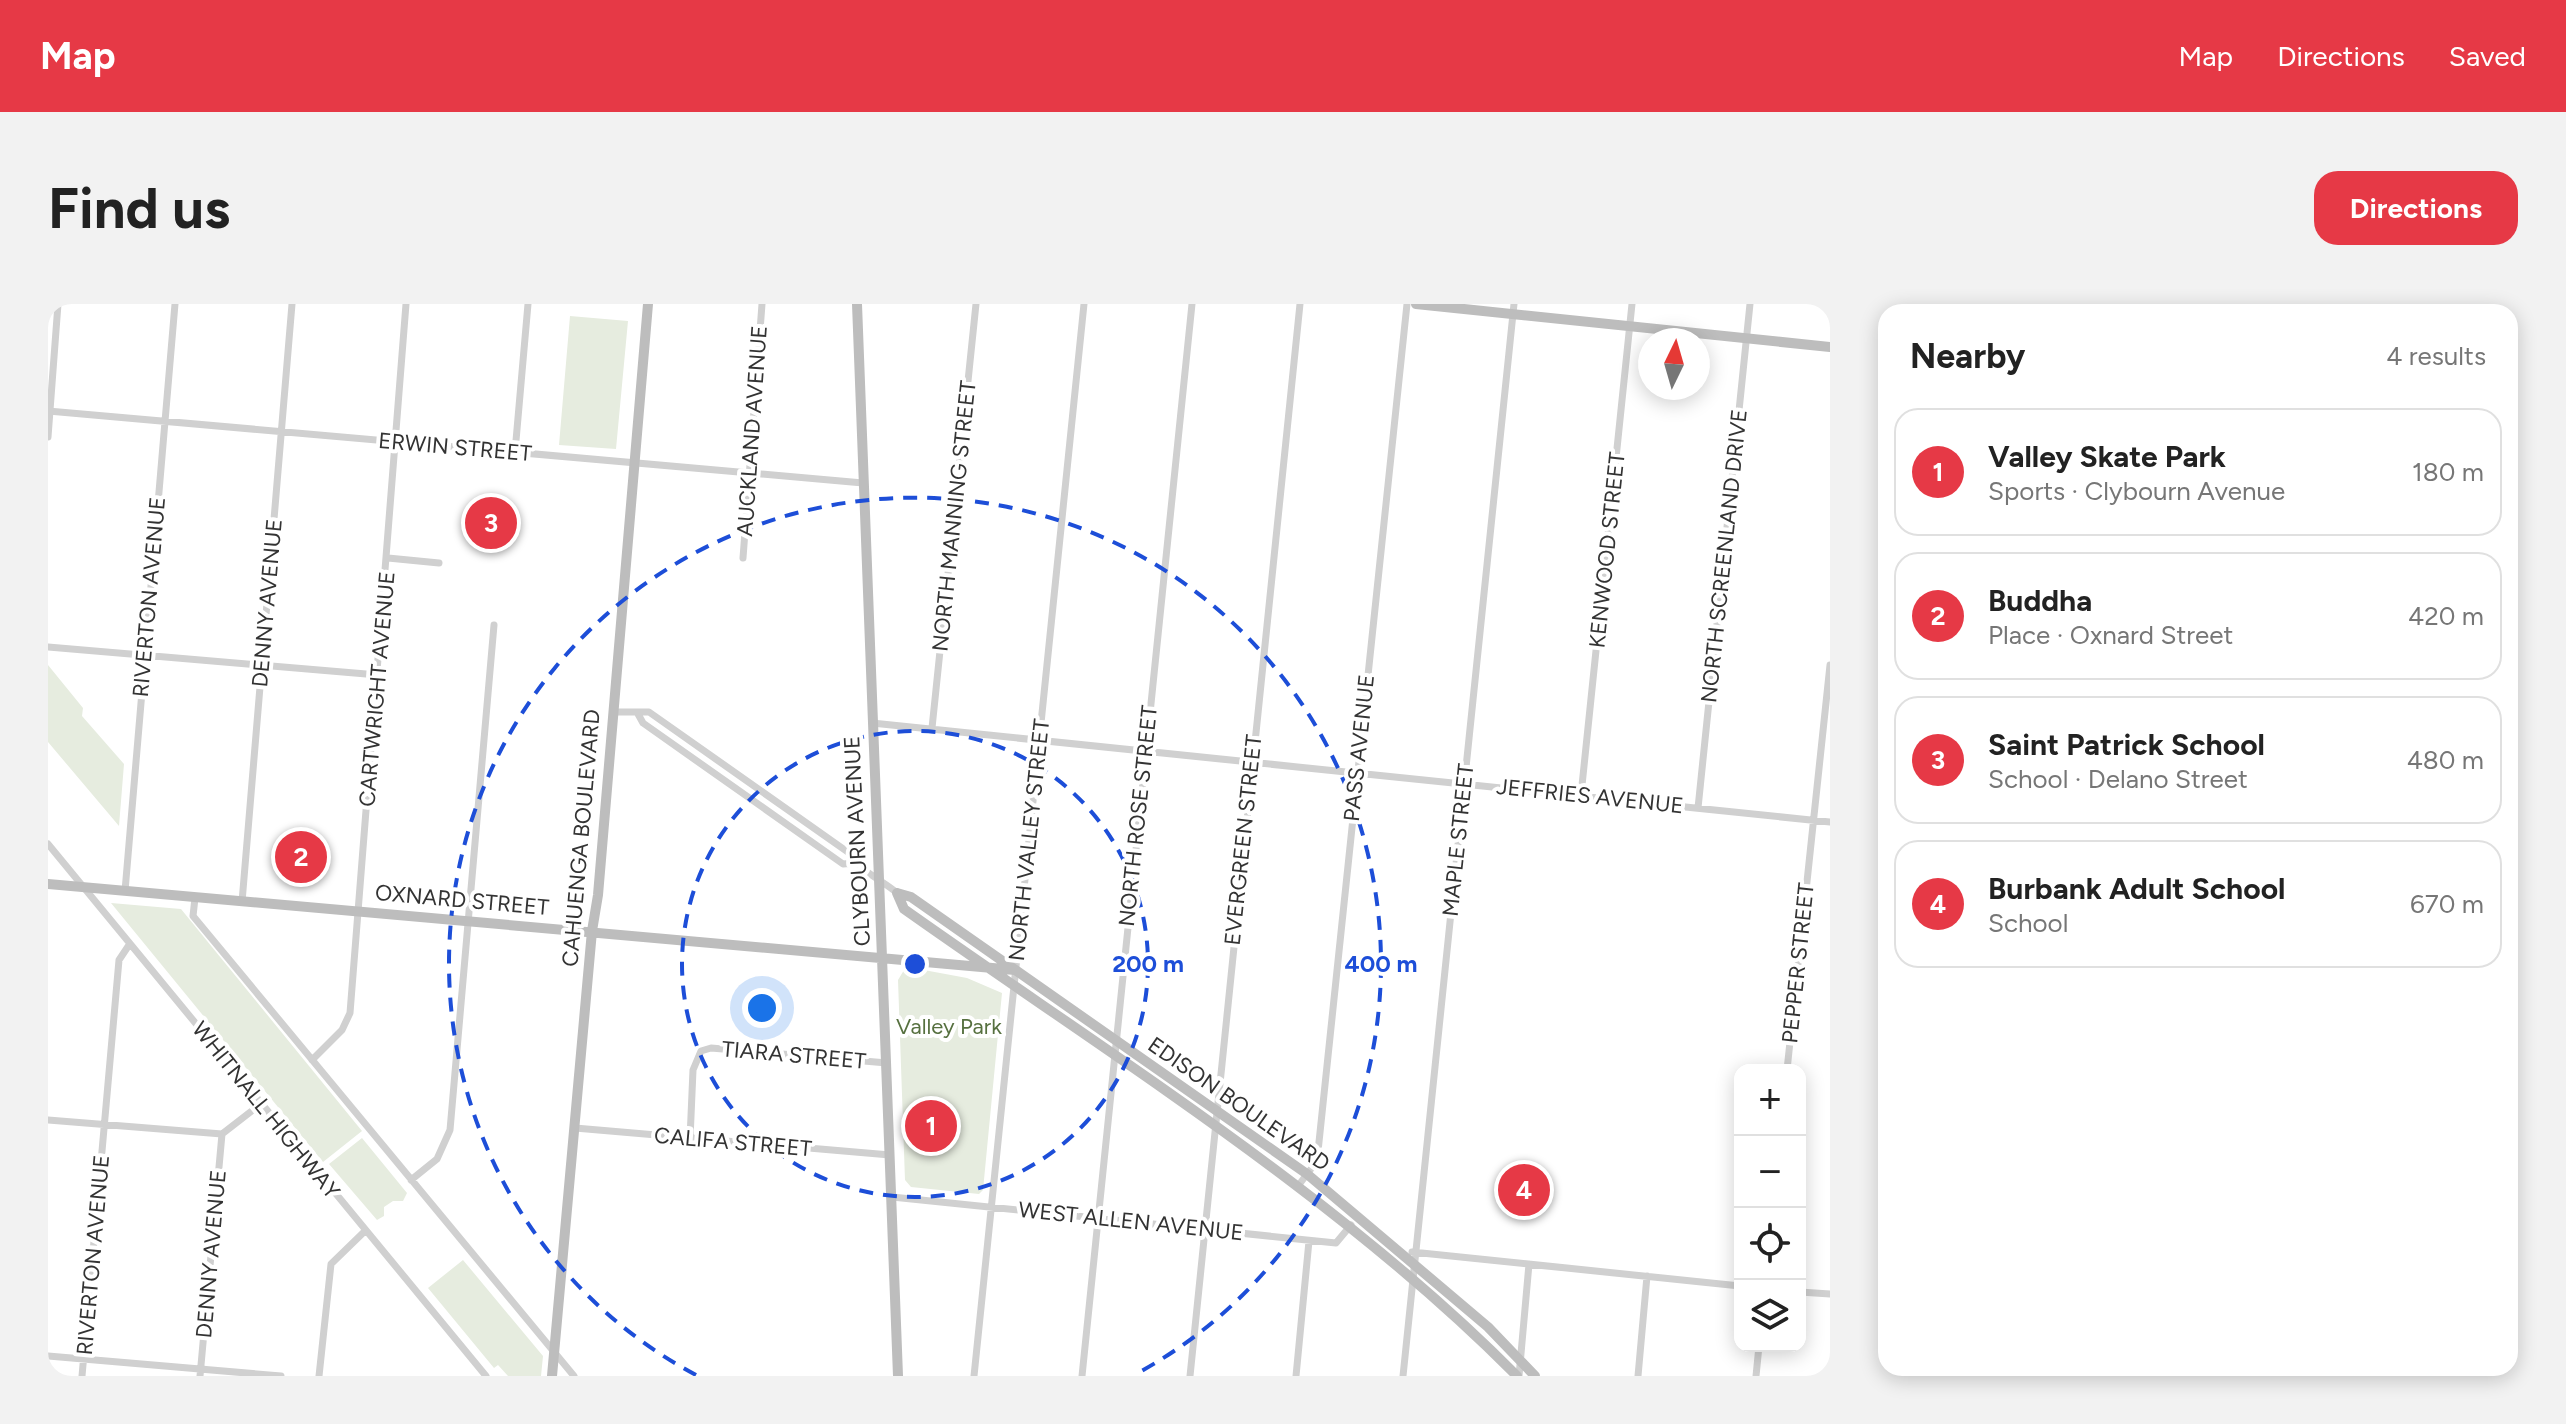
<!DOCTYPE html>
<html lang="en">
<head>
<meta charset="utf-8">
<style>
  body { margin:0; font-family:Figtree,sans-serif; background:#f2f2f2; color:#222 }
  .controls { position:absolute; right:24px; bottom:24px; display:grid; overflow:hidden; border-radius:16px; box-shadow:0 4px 20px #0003 }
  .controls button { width:72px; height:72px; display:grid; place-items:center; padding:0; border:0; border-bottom:2px solid #e0e0e0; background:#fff; color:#222; font:40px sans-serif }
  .compass { position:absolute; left:1590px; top:24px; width:72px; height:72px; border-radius:50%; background:#fff; box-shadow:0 4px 20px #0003; rotate:5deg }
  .you { position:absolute; left:714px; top:704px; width:28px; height:28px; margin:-20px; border:6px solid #fff; border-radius:50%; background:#1a73e8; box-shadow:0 0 0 12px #1a73e833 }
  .badge { display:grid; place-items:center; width:52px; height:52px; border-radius:50%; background:#e63946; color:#fff; font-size:26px; font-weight:700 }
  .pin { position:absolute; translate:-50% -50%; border:4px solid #fff; box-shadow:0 2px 8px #0006 }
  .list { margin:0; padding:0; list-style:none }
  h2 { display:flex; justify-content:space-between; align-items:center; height:104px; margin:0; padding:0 32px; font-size:34px }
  h2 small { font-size:26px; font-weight:400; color:#767676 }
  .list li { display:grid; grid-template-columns:52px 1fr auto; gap:24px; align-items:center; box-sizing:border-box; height:128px; margin:0 16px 16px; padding:0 16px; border:2px solid #e0e0e0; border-radius:24px }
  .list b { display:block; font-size:30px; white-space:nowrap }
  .list p { margin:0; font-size:26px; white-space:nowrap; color:#767676 }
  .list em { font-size:26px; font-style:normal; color:#767676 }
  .icon { flex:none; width:44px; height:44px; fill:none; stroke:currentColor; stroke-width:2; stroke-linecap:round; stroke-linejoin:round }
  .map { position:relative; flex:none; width:1782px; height:1072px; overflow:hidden; border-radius:24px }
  header { display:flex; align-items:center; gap:48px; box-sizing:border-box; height:112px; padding:0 40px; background:#e63946; color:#fff }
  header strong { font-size:38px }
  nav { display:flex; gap:44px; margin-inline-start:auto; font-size:28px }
  .intro { display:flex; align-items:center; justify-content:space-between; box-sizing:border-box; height:192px; padding:0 48px }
  h1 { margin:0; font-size:56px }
  .button { padding:20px 36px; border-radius:24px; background:#e63946; color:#fff; font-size:28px; font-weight:700 }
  main { display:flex; gap:48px; padding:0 48px }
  aside { flex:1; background:#fff; border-radius:24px; box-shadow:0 4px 20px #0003 }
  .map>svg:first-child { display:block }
</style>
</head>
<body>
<header>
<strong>Map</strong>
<nav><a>Map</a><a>Directions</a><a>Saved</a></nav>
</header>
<div class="intro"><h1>Find us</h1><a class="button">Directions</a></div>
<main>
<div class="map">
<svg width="1782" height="1072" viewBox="0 0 1782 1072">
  <rect width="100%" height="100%" fill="#fff"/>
  <path fill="#e6ecdf" d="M522 12 580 17 568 145 511 141Z
    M0 361 35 404 34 412 76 460 71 522 0 438Z
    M63 599 133 605 314 827 275 858Z
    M865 664 919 674 954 689 935 886 931 890 863 883 857 876 850 676 856 666Z
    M314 834 359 889 355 897H345L336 903V912L329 916 281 860Z
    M415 956 495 1052 493 1072H460L450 1061 446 1064 380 984Z"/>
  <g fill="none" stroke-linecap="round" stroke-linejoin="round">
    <path stroke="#d0d0d0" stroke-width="7" d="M0 107 815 179
      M0 133 10 0
      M467 148 480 0
      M340 254 391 259
      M695 254 714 0
      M0 343 330 371
      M565 408H601L804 551C810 566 837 578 849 589
      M590 410 595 419 795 560 807 559
      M824 419 1782 518
      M884 424 928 0
      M1533 491 1584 0
      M1650 504 1702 0
      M0 540 438 1072
      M77 587 127 0
      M147 594 145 612 526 1072
      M194 598 244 0
      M264 756 294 726 302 709 358 0
      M1739 766 1782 361
      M0 816 174 830
      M527 824 842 851
      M642 835 645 766 653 747 663 744 839 759
      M363 876 389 855 402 826 446 321
      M1250 882 1269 857 1359 0
      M844 893 1288 939 1303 921
      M1364 948 1692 982
      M1752 988 1782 990
      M0 1052 233 1072
      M34 1072 71 656 81 641
      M152 1072 174 830 214 799
      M271 1072 283 960 317 927
      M926 1072 1036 0
      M1034 1072 1144 0
      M1142 1072 1252 0
      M1248 1072 1261 937
      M1355 1072 1466 0
      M1471 1072 1481 960
      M1590 1072 1599 972
      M1708 1072 1711 1042"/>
    <path stroke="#bdbdbd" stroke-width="10" d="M809 0 850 1072
      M1368 0 1782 43
      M0 580 967 666
      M849 589 863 593 1259 870 1440 1023 1487 1072
      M849 589 856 605C1062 751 1291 892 1469 1072
      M504 1072 544 627 550 591 600 0"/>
  </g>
  <g fill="none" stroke="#1d4ed8" stroke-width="4" stroke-dasharray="14 10">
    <circle cx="867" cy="660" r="233"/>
    <path d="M648 1071A466 466 0 1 1 1086 1071"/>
  </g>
  <g text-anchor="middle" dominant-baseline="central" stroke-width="8" stroke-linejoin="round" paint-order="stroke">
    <g font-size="22" fill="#333" stroke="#fff">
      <text transform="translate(704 127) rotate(-86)">AUCKLAND AVENUE</text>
      <text transform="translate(407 143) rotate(5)">ERWIN STREET</text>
      <text transform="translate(906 212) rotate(-84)">NORTH MANNING STREET</text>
      <text transform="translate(1559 246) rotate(-84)">KENWOOD STREET</text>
      <text transform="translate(1676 252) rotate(-84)">NORTH SCREENLAND DRIVE</text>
      <text transform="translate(101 293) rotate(-85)">RIVERTON AVENUE</text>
      <text transform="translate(219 299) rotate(-85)">DENNY AVENUE</text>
      <text transform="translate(329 385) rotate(-85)">CARTWRIGHT AVENUE</text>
      <text transform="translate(1311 444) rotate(-84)">PASS AVENUE</text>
      <text transform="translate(1542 492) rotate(6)">JEFFRIES AVENUE</text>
      <text transform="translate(1090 512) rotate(-84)">NORTH ROSE STREET</text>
      <text transform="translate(533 534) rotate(-85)">CAHUENGA BOULEVARD</text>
      <text transform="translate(981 536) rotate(-84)">NORTH VALLEY STREET</text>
      <text transform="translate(1195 536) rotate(-84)">EVERGREEN STREET</text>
      <text transform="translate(1410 536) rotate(-84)">MAPLE STREET</text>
      <text transform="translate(809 537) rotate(-93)">CLYBOURN AVENUE</text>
      <text transform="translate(414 596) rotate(5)">OXNARD STREET</text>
      <text transform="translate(1750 659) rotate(-84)">PEPPER STREET</text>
      <text transform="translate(746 751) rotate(5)">TIARA STREET</text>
      <text transform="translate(1191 800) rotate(35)">EDISON BOULEVARD</text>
      <text transform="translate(218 806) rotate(51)">WHITNALL HIGHWAY</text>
      <text transform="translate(685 838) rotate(5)">CALIFA STREET</text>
      <text transform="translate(1083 917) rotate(6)">WEST ALLEN AVENUE</text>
      <text transform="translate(163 950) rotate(-85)">DENNY AVENUE</text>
      <text transform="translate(45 951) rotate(-85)">RIVERTON AVENUE</text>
    </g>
    <g font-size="22" fill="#56703f" stroke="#fff">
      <text x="901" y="722">Valley Park</text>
    </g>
  </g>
  <circle cx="867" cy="660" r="12" fill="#1d4ed8" stroke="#fff" stroke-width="4"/>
  <g font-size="24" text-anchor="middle" font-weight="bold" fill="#1d4ed8" stroke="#fff" stroke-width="8" stroke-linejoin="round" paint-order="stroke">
    <text x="1100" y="668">200 m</text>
    <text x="1333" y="668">400 m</text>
  </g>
</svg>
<div class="controls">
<button>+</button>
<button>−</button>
<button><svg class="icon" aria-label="locate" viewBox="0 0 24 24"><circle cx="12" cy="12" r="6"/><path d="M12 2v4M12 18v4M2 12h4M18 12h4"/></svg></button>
<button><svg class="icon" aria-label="layers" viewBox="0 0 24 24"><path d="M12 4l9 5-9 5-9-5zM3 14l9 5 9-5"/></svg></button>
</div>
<svg class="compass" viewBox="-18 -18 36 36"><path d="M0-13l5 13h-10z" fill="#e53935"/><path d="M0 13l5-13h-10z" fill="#767676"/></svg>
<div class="you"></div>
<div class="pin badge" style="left:883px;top:822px">1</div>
<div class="pin badge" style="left:253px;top:553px">2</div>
<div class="pin badge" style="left:443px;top:219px">3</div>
<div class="pin badge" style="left:1476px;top:886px">4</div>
</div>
<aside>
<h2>Nearby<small>4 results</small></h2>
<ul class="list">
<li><span class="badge">1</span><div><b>Valley Skate Park</b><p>Sports · Clybourn Avenue</p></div><em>180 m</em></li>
<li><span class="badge">2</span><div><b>Buddha</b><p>Place · Oxnard Street</p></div><em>420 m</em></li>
<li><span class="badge">3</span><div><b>Saint Patrick School</b><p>School · Delano Street</p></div><em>480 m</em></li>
<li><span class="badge">4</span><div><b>Burbank Adult School</b><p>School</p></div><em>670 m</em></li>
</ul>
</aside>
</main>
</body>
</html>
